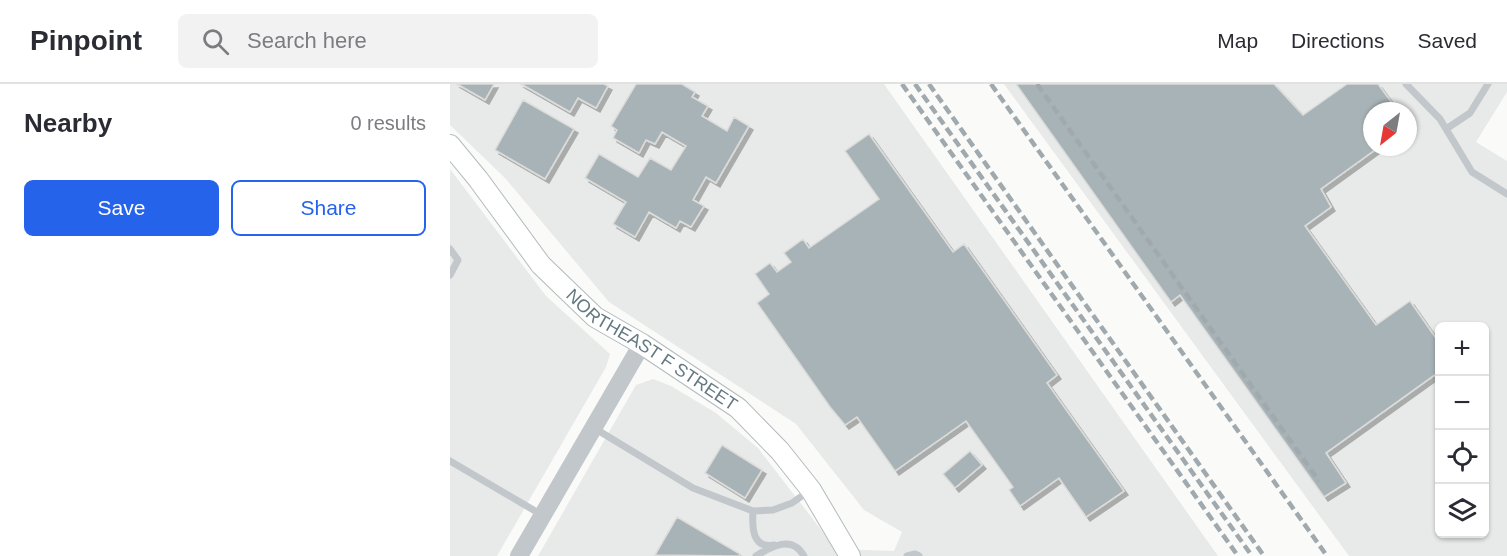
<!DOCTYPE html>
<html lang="en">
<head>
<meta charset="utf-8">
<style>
  body { margin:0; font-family:Helvetica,sans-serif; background:#f2f2f3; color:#2b2b33 }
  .controls { position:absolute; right:18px; bottom:18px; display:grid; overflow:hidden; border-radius:9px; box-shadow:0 2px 4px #0004 }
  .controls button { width:54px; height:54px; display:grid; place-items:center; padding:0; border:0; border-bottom:2px solid #e1e1e2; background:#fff; color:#2b2b33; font:30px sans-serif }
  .compass { position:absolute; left:913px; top:18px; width:54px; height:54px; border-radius:50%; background:#fff; box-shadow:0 2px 4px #0004; rotate:211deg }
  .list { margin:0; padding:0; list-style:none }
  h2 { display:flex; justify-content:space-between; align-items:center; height:78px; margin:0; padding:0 24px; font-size:26px }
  h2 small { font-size:20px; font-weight:400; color:#7c7c81 }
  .actions { display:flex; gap:12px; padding:18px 24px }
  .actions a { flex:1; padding:14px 0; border:2px solid #2563eb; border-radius:9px; text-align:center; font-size:21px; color:#2563eb }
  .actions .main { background:#2563eb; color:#fff }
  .icon { flex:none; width:33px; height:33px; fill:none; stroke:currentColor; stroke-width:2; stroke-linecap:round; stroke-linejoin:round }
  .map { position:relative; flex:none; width:1057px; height:472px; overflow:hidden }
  header { display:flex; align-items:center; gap:36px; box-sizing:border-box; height:84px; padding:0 30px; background:#fff; border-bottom:2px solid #e1e1e2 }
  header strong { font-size:28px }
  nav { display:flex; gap:33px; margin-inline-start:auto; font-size:21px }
  .search { width:420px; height:54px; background:#f2f2f3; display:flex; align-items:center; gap:15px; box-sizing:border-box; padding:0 21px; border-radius:9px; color:#7c7c81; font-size:22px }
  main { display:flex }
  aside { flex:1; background:#fff }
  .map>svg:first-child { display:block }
</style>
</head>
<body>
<header>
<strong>Pinpoint</strong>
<div class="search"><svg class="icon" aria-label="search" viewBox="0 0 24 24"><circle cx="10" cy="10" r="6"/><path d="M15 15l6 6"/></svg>Search here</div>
<nav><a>Map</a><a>Directions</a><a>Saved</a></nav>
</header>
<main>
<aside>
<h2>Nearby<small>0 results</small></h2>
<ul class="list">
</ul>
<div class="actions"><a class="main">Save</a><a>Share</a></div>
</aside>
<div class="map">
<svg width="1057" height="472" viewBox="0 0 1057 472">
  <defs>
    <filter id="shadow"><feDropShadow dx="4" dy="4" stdDeviation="0" flood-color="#0004"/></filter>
  </defs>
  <rect width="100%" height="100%" fill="#fafaf8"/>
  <path fill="#e8eae9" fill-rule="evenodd" d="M0 0H434L768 472H88L186 301 203 295 221 302 266 329 308 364 386 465 444 467 452 448 414 426 346 340 159 218 56 95 0 41Z
    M554 0H1057V8L1026 58 1057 77V472H899ZM922 27H958V63H922ZM990 243H1034V450H990Z
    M0 85 96 212 160 270 156 283 47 472H0Z"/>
  <path fill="#a8b3b7" stroke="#dcdcda" stroke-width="1.5" filter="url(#shadow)" d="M7 0H44L35 16Z
    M71 0H154L158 2 146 24 128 14 120 28Z
    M186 0H232L245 8 242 13 258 22 252 32 277 47 284 33 299 42 266 99 256 93 243 116 254 122 241 143 230 137 226 144 199 128 185 153 163 140 176 118 135 94 149 70 188 93 200 74 221 86 236 62 212 48 205 60 196 56 189 69 163 54 167 46 161 42Z
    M566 0H824L853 31 897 0H928L948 27H922V63H929L871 105 881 123 855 142 926 241 960 217 990 260V287L876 369 896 399 874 413 730 211 721 218Z
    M73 16 124 45 95 95 45 66Z
    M419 50 503 168 514 160 607 291 597 299 674 407 636 433 609 394 570 422 559 406 563 403 516 337 445 387 407 333 395 341 380 323 307 219 319 210 305 190 320 179 327 188 341 178 334 169 353 155 359 164 429 115 395 67Z
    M272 361 312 386 295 414 255 389Z
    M520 367 532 381 505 404 493 390Z
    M227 433 290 470 289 472 205 471Z"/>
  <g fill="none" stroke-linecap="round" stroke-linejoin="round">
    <defs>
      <g id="secondary">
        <path id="s1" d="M0 61 28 95 91 181 145 233 192 260 288 324 330 367 361 406 400 472"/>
      </g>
    </defs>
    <use href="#secondary" stroke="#b3bbbe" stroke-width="22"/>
    <path stroke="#c1c7ca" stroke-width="7" d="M956 0 990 35 1022 88 1057 110
      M996 45 1020 29 1038 0
      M0 165 8 176 0 191
      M144 344 243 404 303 427 323 426 342 419 359 407
      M0 377 92 431
      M303 427C302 443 302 465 324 461
      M306 472C322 462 342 451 354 472
      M457 472 465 470 469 472"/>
    <path stroke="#c1c7ca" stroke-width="18" d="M69 472 192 260"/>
    <use href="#secondary" stroke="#fff" stroke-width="20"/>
    <path stroke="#a0aaae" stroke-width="4.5" stroke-dasharray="9 4.5" stroke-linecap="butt" d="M452 0 788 472
      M465 0 802 472
      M479 0 814 472
      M541 0 877 472
      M587 0 869 397"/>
  </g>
  <g text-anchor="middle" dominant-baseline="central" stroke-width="6" stroke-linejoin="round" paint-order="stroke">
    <g font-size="18" fill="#657982" stroke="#fff">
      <text stroke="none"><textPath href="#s1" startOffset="291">NORTHEAST F STREET</textPath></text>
    </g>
  </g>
</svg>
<div class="controls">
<button>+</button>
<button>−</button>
<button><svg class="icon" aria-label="locate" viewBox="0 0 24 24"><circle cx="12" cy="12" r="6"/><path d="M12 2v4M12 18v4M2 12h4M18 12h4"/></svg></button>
<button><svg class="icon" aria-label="layers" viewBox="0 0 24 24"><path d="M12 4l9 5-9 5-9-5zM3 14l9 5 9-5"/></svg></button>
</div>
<svg class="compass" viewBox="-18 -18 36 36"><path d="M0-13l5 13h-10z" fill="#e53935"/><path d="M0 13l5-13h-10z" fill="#7c7c81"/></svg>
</div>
</main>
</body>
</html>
